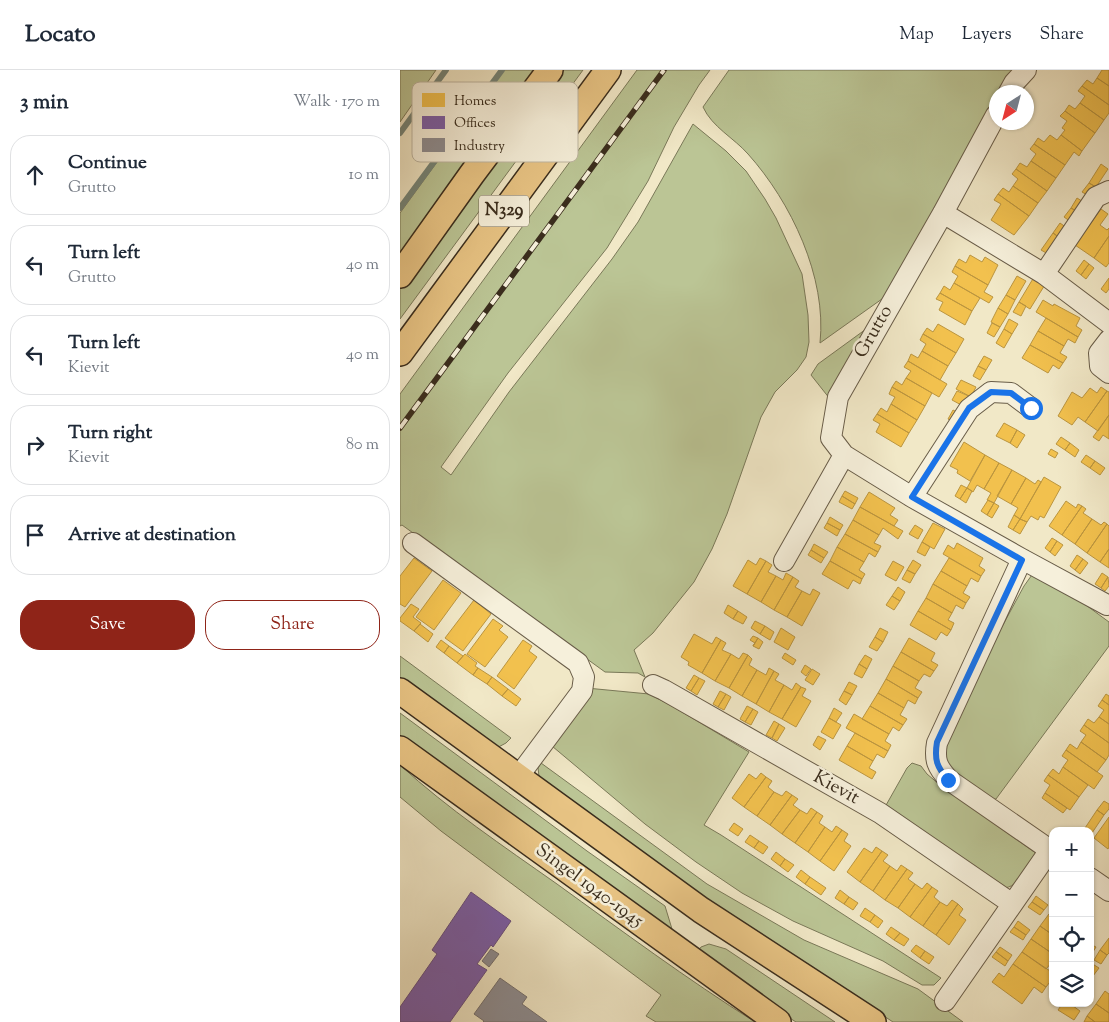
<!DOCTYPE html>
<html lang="en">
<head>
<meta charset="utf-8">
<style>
  body { margin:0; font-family:"Sorts Mill Goudy",serif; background:#f6f6f7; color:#1f2937 }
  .controls { position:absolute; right:15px; bottom:15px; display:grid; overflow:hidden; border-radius:10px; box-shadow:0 1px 4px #0004 }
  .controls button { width:45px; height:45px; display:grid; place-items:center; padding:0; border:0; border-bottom:1px solid #e0e1e3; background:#fff; color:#1f2937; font:25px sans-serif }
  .compass { position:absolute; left:589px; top:15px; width:45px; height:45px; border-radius:50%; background:#fff; box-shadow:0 1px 4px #0004; rotate:216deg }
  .stop { position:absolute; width:15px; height:15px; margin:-11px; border:4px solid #1a73e8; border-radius:50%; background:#fff }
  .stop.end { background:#1a73e8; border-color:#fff; box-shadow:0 1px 5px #0008 }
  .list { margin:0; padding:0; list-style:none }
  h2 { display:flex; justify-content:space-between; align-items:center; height:65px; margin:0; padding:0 20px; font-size:21px }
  h2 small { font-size:16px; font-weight:400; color:#747a83 }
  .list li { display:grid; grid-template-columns:32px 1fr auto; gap:15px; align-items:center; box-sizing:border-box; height:80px; margin:0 10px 10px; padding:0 10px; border:1px solid #e0e1e3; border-radius:20px }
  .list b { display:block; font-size:19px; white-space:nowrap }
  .list p { margin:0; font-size:16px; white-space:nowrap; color:#747a83 }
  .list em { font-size:16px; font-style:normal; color:#747a83 }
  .actions { display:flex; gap:10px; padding:15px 20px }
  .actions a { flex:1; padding:11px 0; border:1px solid #8f2418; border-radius:20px; text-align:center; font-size:18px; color:#8f2418 }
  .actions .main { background:#8f2418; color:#fff }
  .icon { flex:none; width:28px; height:28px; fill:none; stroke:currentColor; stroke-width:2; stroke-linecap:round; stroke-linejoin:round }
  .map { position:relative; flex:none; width:709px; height:952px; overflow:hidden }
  header { display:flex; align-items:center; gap:30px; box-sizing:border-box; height:70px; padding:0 25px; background:#fff; border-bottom:1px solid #e0e1e3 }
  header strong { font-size:24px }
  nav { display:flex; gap:28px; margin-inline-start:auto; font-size:18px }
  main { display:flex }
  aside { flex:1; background:#fff }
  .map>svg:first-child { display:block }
</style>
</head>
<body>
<header>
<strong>Locato</strong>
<nav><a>Map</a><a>Layers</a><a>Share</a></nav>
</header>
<main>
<aside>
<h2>3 min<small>Walk · 170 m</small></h2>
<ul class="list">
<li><svg class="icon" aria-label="ahead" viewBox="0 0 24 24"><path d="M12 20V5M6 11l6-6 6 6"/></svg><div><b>Continue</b><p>Grutto</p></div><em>10 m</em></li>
<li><svg class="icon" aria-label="left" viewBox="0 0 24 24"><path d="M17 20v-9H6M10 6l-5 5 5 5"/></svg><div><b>Turn left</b><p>Grutto</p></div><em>40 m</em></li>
<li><svg class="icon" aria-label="left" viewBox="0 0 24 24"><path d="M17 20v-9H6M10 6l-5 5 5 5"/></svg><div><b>Turn left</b><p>Kievit</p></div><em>40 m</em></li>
<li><svg class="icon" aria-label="right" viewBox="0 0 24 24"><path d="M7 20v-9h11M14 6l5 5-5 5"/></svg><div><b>Turn right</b><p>Kievit</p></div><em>80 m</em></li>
<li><svg class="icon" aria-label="arrive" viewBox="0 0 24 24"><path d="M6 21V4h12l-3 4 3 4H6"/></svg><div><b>Arrive at destination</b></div></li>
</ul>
<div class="actions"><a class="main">Save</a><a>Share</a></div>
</aside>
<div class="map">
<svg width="709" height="952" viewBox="0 0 709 952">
  <rect width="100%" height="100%" fill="#f1e8c7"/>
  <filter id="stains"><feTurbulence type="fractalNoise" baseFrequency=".004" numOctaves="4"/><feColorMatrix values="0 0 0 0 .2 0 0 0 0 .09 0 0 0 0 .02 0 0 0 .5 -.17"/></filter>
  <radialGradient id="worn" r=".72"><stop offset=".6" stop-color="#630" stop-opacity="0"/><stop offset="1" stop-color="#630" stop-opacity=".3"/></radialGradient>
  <path fill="#bbc595" stroke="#7a7959" d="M0 0H36L0 52Z
    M104 0H183L0 249V143Z
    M237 0H310L299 15 274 57 248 111 207 178 108 303 41 397 51 405 109 322 212 189 238 152 293 54 326 81 346 101 365 129 376 148 402 204 408 245 409 272 406 287 397 300 375 322 361 347 327 444 312 479 294 512 253 563 234 580 245 607 238 603 205 602 2 455 0 456V324Z
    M329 0H620L604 22H596V34L579 62 489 224 420 273C427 207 391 132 348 84 334 68 312 57 303 37Z
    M473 254 430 329 411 305 418 294Z
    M634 502H641L709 552V576L596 729 587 731 530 690 624 516Z
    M0 586 111 668 106 673 91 681 0 613Z
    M176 617 249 624 272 636 349 682 304 755 321 765 541 908 534 915H522L483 891 393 851 342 823 296 792 245 754 140 666Z
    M0 643 187 781 265 836 272 859V870L0 667Z
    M141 693 307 814 404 870 518 919 563 952H493L303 827 141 709 139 706 138 698Z
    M512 693 521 696 527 704 540 715 637 784C629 795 619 818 603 818L485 737 507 698Z
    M0 695C48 739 103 776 157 814 222 861 287 909 355 952H256L246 946 261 925 41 761 0 727Z
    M309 874 326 879 435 952H396L335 913 298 881 301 877Z"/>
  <path fill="#f2c14e" stroke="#bb953f" d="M702 0H709V16L697 8Z
    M697 8 709 16V35L682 16 687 10 693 14Z
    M682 16 709 35V43L704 50 680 33 685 26 678 21Z
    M680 33 704 50 695 63 665 41 669 35 675 39Z
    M665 41 695 63 682 81 661 65 665 60 662 58 667 51 660 46Z
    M650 65 657 70 661 65 682 81 679 86 674 82 665 95 634 74 638 68 644 72Z
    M634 74 665 95 656 108 631 91 636 84 630 79Z
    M631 91 656 108 647 121 616 99 620 93 627 97Z
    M701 94 708 99 696 117 689 113Z
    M616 99 647 121 638 133 613 116 618 109 612 104Z
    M689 113 696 117 689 126 682 122Z
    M613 116 638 133 629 146 598 124 603 118 609 122Z
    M598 124 629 146 614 165 591 150 601 134 594 130Z
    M677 128 685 133 678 142 671 138Z
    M671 138 678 142 671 152 664 147Z
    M701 139 708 144 700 155 707 160 709 158V166L694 188 675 175Z
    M660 153 667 158 660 168 653 163Z
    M653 163 660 168 648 184 641 180Z
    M709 166V193L706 197 694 188Z
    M570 185 582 192 585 187 598 195 588 215 555 196 559 189 566 193Z
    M684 190 689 194 681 205 676 201Z
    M689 194 694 198 686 209 681 205Z
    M555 196 588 215 584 222 593 227 589 233 554 213 558 206 552 202Z
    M617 206 626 211 615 230 606 225Z
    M634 207 646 213 630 239 619 232Z
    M709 208V219L706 223 701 219Z
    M554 213 580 228 572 241 540 223 544 216 550 220Z
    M540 223 572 241 565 255 539 240 543 232 536 229Z
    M606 225 615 230 608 244 598 238Z
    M643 230 653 236 654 234 680 248 676 256 682 260 678 267 636 242Z
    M619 232 626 236 621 246 613 242Z
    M598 238 608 244 600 257 591 252Z
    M646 248 678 267 675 273 668 269 664 276 638 261Z
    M609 249 618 254 612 264 604 259Z
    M592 253 600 257 594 267 587 263Z
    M538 254 564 269 556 283 523 264 527 258 533 262Z
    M604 259 612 264 604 278 596 273Z
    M638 261 664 276 660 283 667 287 663 293 630 275Z
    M523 264 556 283 548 296 522 281 526 274 520 270Z
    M630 275 663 293 659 299 653 295 648 303 622 288Z
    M522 281 548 296 540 310 508 291 511 284 518 288Z
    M584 286 592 290 586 300 578 296Z
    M508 291 547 314 539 327 506 308 511 301 504 297Z
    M578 296 586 300 580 310 573 306Z
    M506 308 532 323 525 336 492 317 496 311 502 315Z
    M561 310 576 317 571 327 556 319Z
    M492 317 525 336 517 350 491 334 495 327 489 324Z
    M701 317 707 321 685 352 678 347 672 355 658 346 672 322 682 328 690 318 697 323Z
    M557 321 571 327 565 337 552 330Z
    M707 321 709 322V345L698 361 685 352Z
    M491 334 517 350 509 363 477 344 481 338 487 342Z
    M553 340 561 344 555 354 548 349Z
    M477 344 509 363 501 377 476 362 480 354 473 350Z
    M709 345V369L703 365 699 371 693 367Z
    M604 353 617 360 610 373 596 366Z
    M617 360 625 365 617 378 610 373Z
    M661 367 670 373 665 380 656 374Z
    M564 372 585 385 570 411 557 403 558 400 550 396Z
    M670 373 679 380 675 387 665 380Z
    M651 379 658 383 655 388 648 384Z
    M585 385 599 393 584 419 577 415 573 422 567 418Z
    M686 385 695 391 690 398 681 392Z
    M695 391 705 398 700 405 690 398Z
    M599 393 612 400 594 433 587 430 591 423 584 419Z
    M612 400 626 408 611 434 597 426Z
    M644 407 661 417 644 448 640 446 638 450 631 446 627 452 620 449Z
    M626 408 635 414 638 410 641 412 620 449 614 445 618 438 611 434Z
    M561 415 567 418 560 429 555 426Z
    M567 418 572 421 566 433 560 429Z
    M445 421 458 428 455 434 442 426Z
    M469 422 495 438 490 445 498 450 494 456 460 437Z
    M442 426 455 434 452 439 439 432Z
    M588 430 594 433 587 445 581 441Z
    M666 431 676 438 678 434 682 436 662 465 649 456Z
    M594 433 599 436 592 448 587 445Z
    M682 436 686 439 683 443 692 449 675 474 662 465Z
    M460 437 503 461 498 469 483 458 479 465 453 450Z
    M614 445 620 449 613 460 608 457Z
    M430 447 443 455 440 460 427 453Z
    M620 449 627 452 620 464 613 460Z
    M692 449 701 455 704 452 707 454 687 483 675 474Z
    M453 450 479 465 474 473 481 476 478 482 445 464Z
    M427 453 440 460 437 466 424 458Z
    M533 453 545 459 534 479 522 472Z
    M707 454 709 456V479L700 492 687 483Z
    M515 455 523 460 518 469 509 464Z
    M445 464 478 482 475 487 469 483 464 492 437 477Z
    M652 468 657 471 650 482 645 478Z
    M657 471 663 475 655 486 650 482Z
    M522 472 530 477 525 486 517 482Z
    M557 473 583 488 579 496 585 500 581 506 543 484 548 475 554 479Z
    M414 474 428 482 424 488 411 480Z
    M437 477 464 492 459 500 465 504 462 509 430 491Z
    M709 479V498L700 492Z
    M411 480 424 488 421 493 408 485Z
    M677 485 683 489 675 500 670 496Z
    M14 488 32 501 5 537 0 534V506Z
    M360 488 366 491 347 524 333 516 348 490 356 495Z
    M549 488 581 506 578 512 571 508 567 516 541 501Z
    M683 489 688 493 680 504 675 500Z
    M513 490 521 495 515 504 507 500Z
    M366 491 372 495 368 502 376 506 361 532 347 524Z
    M430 491 462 509 460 514 453 510 448 519 422 504Z
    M493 491 504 497 496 511 485 505Z
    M507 500 515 504 510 513 502 509Z
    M541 501 567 516 563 523 570 527 566 533 533 514Z
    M386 503 393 507 374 540 361 532 376 506 383 510Z
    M702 503 708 507 701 518 695 514Z
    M393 507 399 511 395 517 402 521 387 547 374 540Z
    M708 507 709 516 705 521 701 518Z
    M43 510 61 523 34 560 16 547Z
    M533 514 566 533 563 539 556 535 552 543 526 528Z
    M498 517 505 522 500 531 492 526Z
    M413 519 420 523 402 556 387 547 402 521 410 525Z
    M492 526 500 531 494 540 486 535Z
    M526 528 552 543 548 550 554 553 551 560 518 541Z
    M74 530 91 544 63 581 45 568Z
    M11 534 19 539 13 547 21 553 14 561 0 551V548Z
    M328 535 338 541 333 549 324 543Z
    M338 541 347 547 343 554 333 549Z
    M518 541 551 560 547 566 541 562 536 570 510 555Z
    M93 549 103 556 99 560 108 567 85 597 67 584Z
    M355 551 365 556 360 564 351 558Z
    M20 554 33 564 28 572 14 561Z
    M365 556 374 562 370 570 360 564Z
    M381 558 395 567 388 580 374 572Z
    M480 558 488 562 483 572 475 567Z
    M294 564 312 574 316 567 321 570 302 603 288 595 289 592 281 587Z
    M353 566 358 568 353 576 355 573 350 570Z
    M475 567 483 572 477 581 469 577Z
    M358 568 363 572 359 579 353 576Z
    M509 568 535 583 531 591 538 595 534 601 501 582Z
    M41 570 49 576 44 583 36 577Z
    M123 570 132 576 129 581 137 587 114 619 97 606Z
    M321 570 326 573 322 580 331 584 315 611 302 603Z
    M49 576 63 586 57 593 44 583Z
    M501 582 534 601 530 607 524 604 519 611 493 596Z
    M343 583 348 585 329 618 315 611 331 584 339 589Z
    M385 583 396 590 393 595 382 588Z
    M65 584 77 593 75 596 78 598 73 605 57 593Z
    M348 585 352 589 349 595 357 600 342 626 329 618Z
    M465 585 472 589 467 599 459 594Z
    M459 594 467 599 462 608 454 604Z
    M405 595 411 599 406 606 401 602Z
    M493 596 519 611 515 618 522 622 518 628 486 609Z
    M78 598 92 607 87 614 73 605Z
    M369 598 374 601 356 634 342 626 357 600 366 605Z
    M412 599 420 604 413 615 405 610Z
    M374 601 379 604 375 610 384 615 369 642 356 634Z
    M294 605 299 608 291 621 286 618Z
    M92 607 108 619 102 626 87 614Z
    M299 608 305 611 297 625 291 621Z
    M486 609 518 628 515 634 508 630 504 638 478 623Z
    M449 612 457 616 452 625 444 621Z
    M396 613 401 617 382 649 369 642 384 615 392 620Z
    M401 617 406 619 402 626 411 631 396 657 382 649Z
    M108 619 121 629 116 636 102 626Z
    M320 621 326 624 318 637 313 634Z
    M444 621 452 625 446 635 439 630Z
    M478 623 504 638 500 645 507 649 503 655 470 636Z
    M326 624 331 627 324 640 318 637Z
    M706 624 709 626V635L702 630Z
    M702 630 709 635V654L699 647 704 640 698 636Z
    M347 636 353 639 345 652 340 649Z
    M470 636 503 655 499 661 493 657 489 664 462 649Z
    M434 638 442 643 436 652 429 648Z
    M353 639 358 642 351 655 345 652Z
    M454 644 489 664 485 671 491 675 488 681 446 658Z
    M699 647 709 654V673L684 655 688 649 694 653Z
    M429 648 441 655 433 669 421 662Z
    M374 651 379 654 372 668 366 665Z
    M379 654 385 658 377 671 372 668Z
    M684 655 709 673V685L706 690 681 672 686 665 680 661Z
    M455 663 488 681 484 688 477 684 473 691 447 676Z
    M418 666 426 670 420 680 413 675Z
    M681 672 706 690 697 702 666 680 670 674 677 679Z
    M447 676 473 691 469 698 476 702 472 709 439 690Z
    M666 680 703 706 694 719 663 697 668 690 662 686Z
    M663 697 688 715 679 727 648 705 653 699 659 704Z
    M361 703 366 707 344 737 332 728 349 704 356 709Z
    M648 705 679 727 670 740 645 723 650 715 644 711Z
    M366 707 372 711 368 717 374 722 357 746 344 737Z
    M386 721 392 725 370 755 357 746 374 722 382 726Z
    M645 723 667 738 663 743 642 728Z
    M392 725 398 729 393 735 400 740 382 764 370 755Z
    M704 731 709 734V739L704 745 697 740Z
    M411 738 417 742 395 773 382 764 400 740 407 744Z
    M697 740 704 745 692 763 685 758Z
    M417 742 423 746 419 753 425 757 408 782 395 773Z
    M709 747V777L708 779 694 768Z
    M334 753 343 759 338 766 329 760Z
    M436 756 442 760 420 791 408 782 425 757 432 762Z
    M442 760 448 764 444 771 451 776 434 801 420 791Z
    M350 765 359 771 354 778 345 772Z
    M359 771 368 777 363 784 354 778Z
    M476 777 482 781 460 812 447 802 464 778 472 783Z
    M482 781 488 785 483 791 490 796 473 821 460 812Z
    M376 782 385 789 380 796 371 789Z
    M385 789 394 795 388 802 380 796Z
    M501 795 507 799 485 830 473 821 490 796 497 801Z
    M507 799 513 803 508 809 515 814 498 838 485 830Z
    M401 800 410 807 405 814 396 807Z
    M410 807 426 818 421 825 405 814Z
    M527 813 532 817 510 847 498 838 515 814 522 819Z
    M532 817 538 821 534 827 540 832 523 856 510 847Z
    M440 820 449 827 444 834 435 828Z
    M636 826 648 835 644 840 632 832Z
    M449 827 458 833 453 840 444 834Z
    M552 830 558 834 536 865 523 856 540 832 547 836Z
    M632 832 644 840 640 845 628 837Z
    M558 834 563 839 559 845 566 850 549 875 536 865Z
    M465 838 475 845 470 852 460 846Z
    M649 844 653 846V865L640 856Z
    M475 845 483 851 478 858 470 852Z
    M618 851 630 860 626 865 614 857Z
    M640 856 653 865V884L631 869Z
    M491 857 500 863 494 870 486 864Z
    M614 857 626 865 623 870 610 862Z
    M500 863 509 869 504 876 494 870Z
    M709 868V883L707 885 700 880Z
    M631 869 653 884V891L646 899 622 882Z
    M690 874 696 877 691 885H690Z
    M516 875 525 881 520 888 511 881Z
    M600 877 612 885 608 891 596 882Z
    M700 880 707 885 701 894 694 890Z
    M525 881 534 887 529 894 520 888Z
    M596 882 608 891 605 896 592 887Z
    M622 882 653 903V908L646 917 613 894Z
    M691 893 699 898 690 910V894Z
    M613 894 646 917 642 923 634 917 622 934 592 912 599 903 604 907Z
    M705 921 709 924V943L696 934Z
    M663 933H669L680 941 674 950 658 940Z
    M696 934 709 943V952H695L687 946Z
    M687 946 695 952H684Z"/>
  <path fill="#7b5ea7" stroke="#684f7e" d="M71 822 111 851 93 877 91 875 77 894 87 900 50 952H0V937L37 884 32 880Z"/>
  <path fill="#8d8d92" stroke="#74706f" d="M91 879 99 884 89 897 82 891Z
    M100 908 127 927 122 934 147 952H83L84 951 74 944Z"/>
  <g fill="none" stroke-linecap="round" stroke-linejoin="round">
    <path stroke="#748579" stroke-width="6" d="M0 63 46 0
      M0 138 102 0"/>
    <defs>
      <path id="minor" d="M609 22 614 13 626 0
        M596 45 543 143 438 327 431 368 444 385 512 427 569 339 591 322 611 323 631 338
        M543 143 644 204 709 253
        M644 204 696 127 709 121
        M709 270 699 283 700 296 709 303
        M512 427 622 489 707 535
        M13 473 178 593 184 607 182 621 118 707
        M622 489 537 673C534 690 537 697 549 710L653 782
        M384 491 444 385
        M253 615 264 620 480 743 611 833
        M690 808 709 821
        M545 931 650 780"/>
      <path id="major" d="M0 205 72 104 150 0
        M0 283 208 0
        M0 621 301 840 473 952
        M0 679 378 952"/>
    </defs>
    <use href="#minor" stroke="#685c48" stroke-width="22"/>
    <use href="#major" stroke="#3a2d1d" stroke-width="28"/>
    <use href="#minor" stroke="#f6f0db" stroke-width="20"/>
    <use href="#major" stroke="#e8c484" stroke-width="25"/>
    <defs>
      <path id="rail" d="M0 358 264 0"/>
    </defs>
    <use href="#rail" stroke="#3a2d1d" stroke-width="5.5"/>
    <use href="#rail" stroke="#f6f0db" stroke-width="4" stroke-dasharray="11" stroke-linecap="butt"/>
  </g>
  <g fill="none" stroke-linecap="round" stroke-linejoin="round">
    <path stroke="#1a73e8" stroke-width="6" d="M548 710C537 697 534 690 537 672L622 490 512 427 569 338 591 322 611 323 631 338"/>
  </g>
  <g text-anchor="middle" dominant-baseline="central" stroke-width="5" stroke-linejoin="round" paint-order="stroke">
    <rect fill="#f6f0db" stroke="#726856" stroke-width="1" x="79" y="125.5" width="50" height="31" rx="4"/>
    <g font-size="18" font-weight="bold" fill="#3a2d1d">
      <text x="104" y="141">N329</text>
    </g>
    <g font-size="19" fill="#3a2d1d" stroke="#f6f0db">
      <text transform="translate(474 262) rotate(-60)">Grutto</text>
      <text transform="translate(436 718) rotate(29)">Kievit</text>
      <text transform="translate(189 816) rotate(36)">Singel 1940-1945</text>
    </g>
  </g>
  <rect x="12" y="12" width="166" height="80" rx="8" fill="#f6f0db" stroke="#beb6a2" stroke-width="1"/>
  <rect x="22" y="23" width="23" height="14" fill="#f2c14e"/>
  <rect x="22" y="46" width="23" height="13" fill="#7b5ea7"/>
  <rect x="22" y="68" width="23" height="14" fill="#8d8d92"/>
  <g font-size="14" fill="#3a2d1d">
    <text x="54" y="35">Homes</text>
    <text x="54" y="57">Offices</text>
    <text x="54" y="80">Industry</text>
  </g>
  <rect width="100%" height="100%" filter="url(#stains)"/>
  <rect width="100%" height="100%" fill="url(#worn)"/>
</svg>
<div class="controls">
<button>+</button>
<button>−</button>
<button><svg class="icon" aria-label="locate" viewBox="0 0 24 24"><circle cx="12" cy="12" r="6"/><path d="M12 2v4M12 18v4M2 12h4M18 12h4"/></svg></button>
<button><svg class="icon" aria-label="layers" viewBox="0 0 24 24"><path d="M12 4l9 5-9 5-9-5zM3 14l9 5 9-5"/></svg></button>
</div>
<svg class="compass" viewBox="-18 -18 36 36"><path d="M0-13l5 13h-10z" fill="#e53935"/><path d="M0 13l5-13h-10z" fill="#747a83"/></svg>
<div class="stop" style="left:631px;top:338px"></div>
<div class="stop end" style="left:548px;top:710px"></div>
</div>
</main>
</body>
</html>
